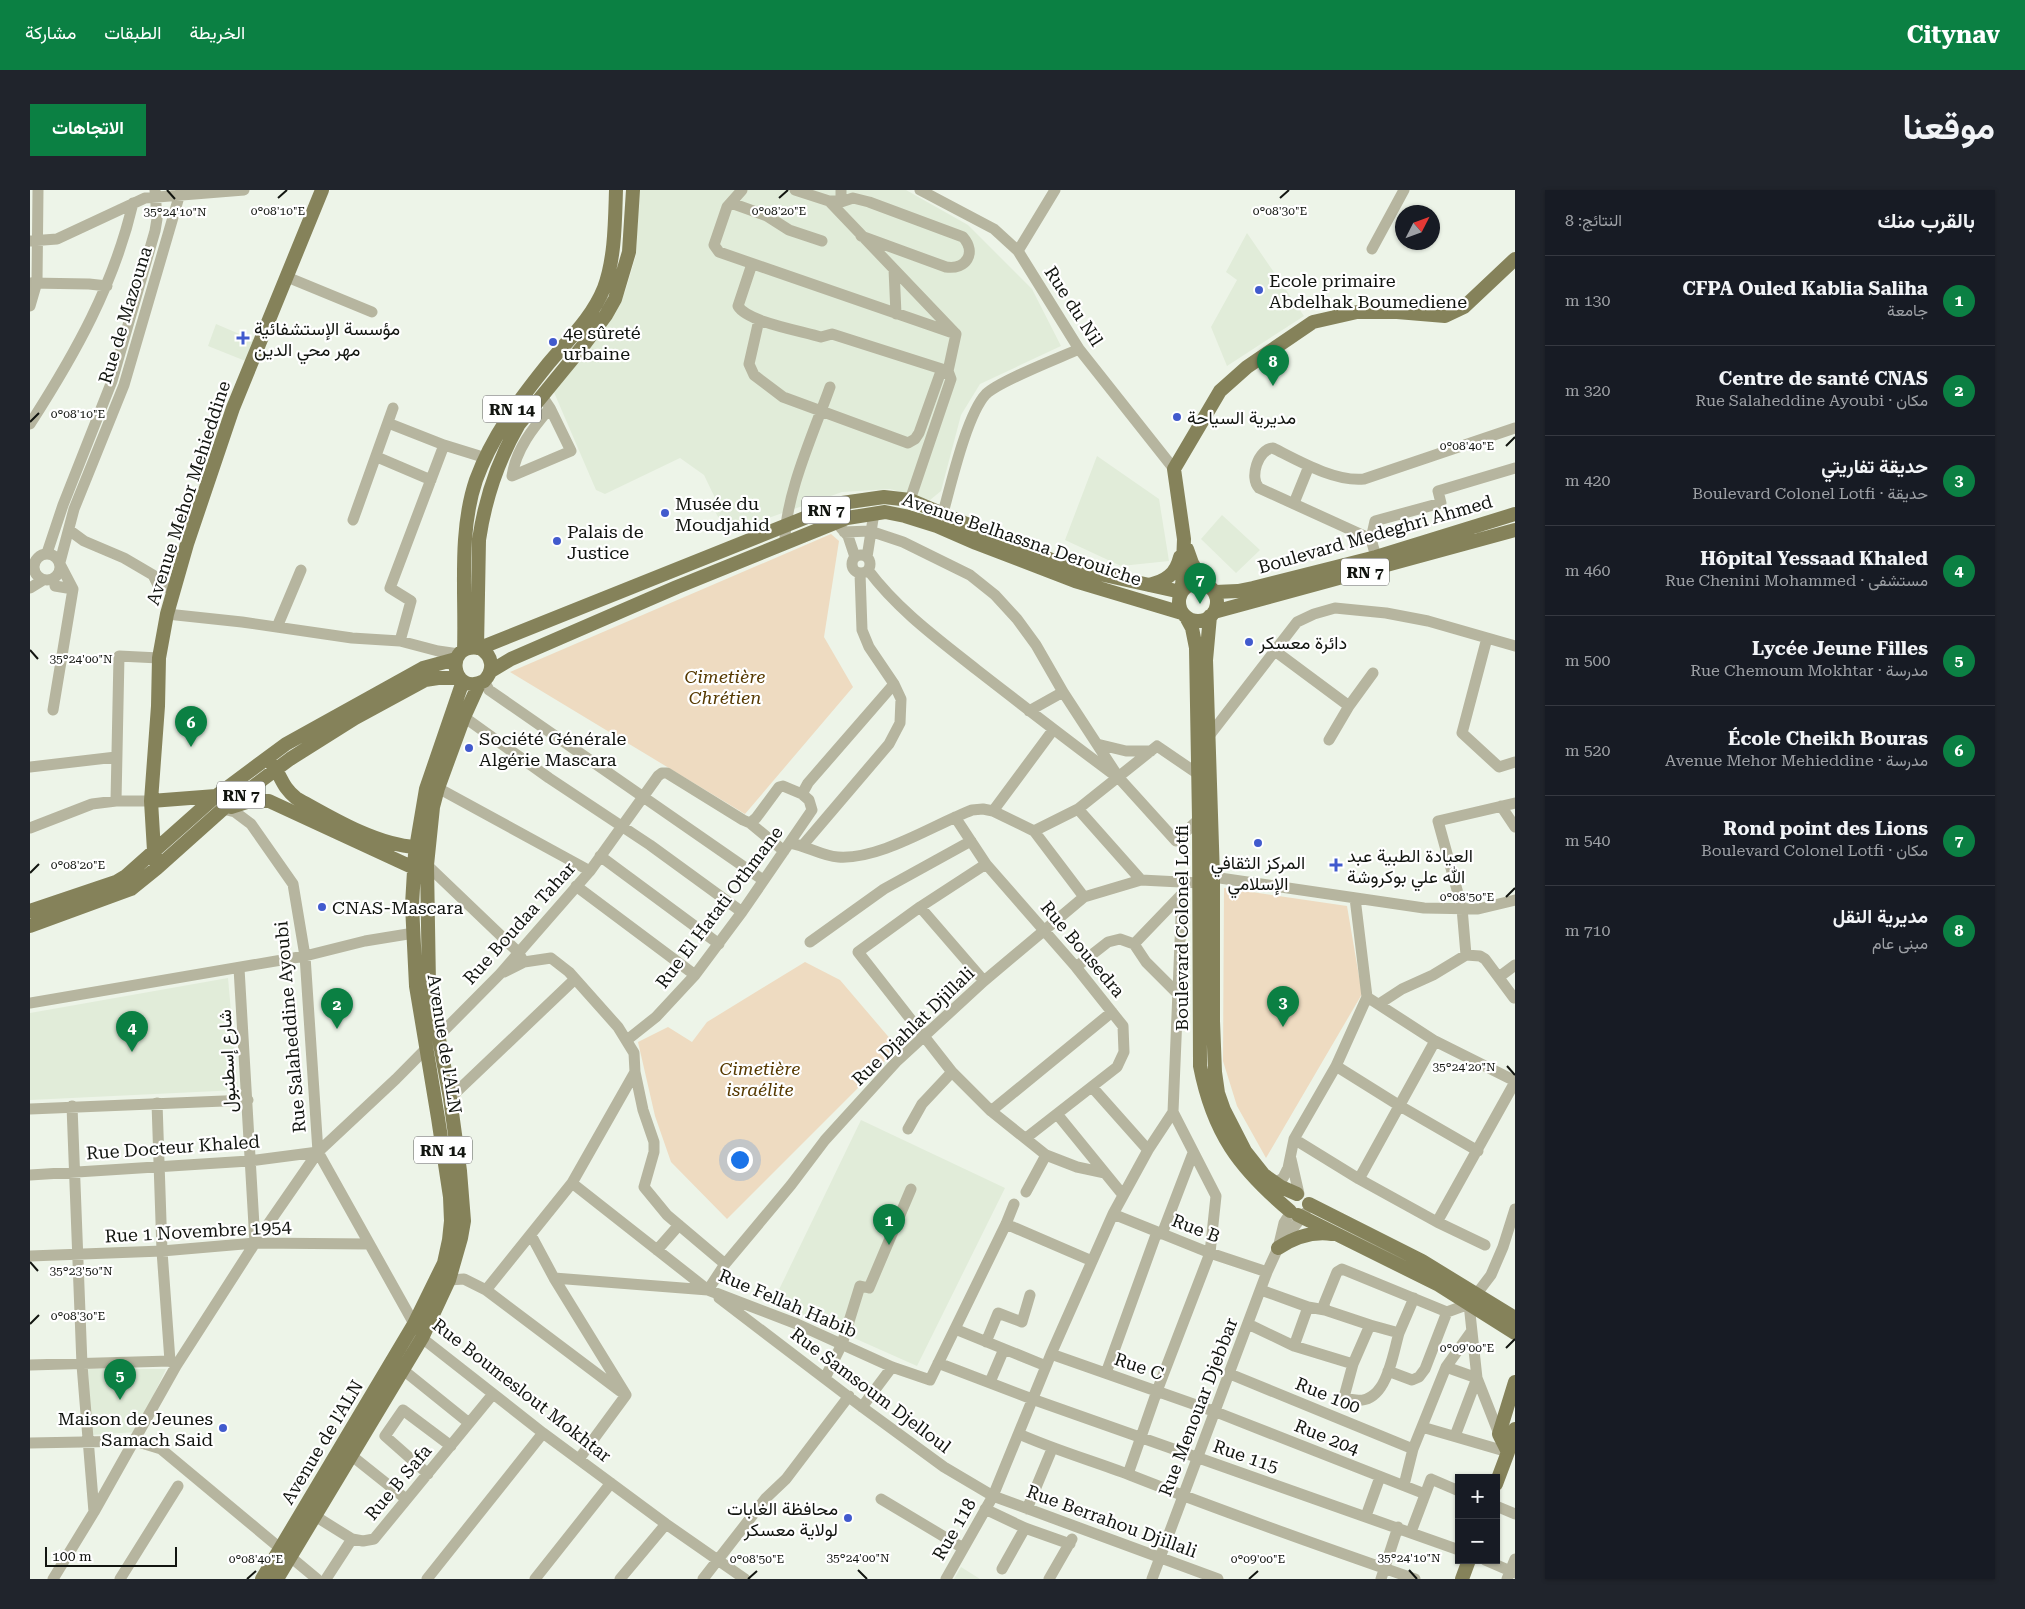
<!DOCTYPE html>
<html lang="ar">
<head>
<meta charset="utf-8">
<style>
  body { margin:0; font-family:"Roboto Serif",Vazirmatn,serif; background:#20242c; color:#f1f3f6; direction:rtl }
  .controls { position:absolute; right:15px; bottom:15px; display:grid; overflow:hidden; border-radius:0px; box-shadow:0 1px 4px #0004 }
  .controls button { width:45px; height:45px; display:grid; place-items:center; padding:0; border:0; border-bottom:1px solid #363941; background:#171b24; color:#f1f3f6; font:25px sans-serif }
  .compass { position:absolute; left:1365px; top:15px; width:45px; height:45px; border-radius:50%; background:#171b24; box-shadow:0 1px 4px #0004; rotate:48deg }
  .scale { position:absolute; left:15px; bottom:12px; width:132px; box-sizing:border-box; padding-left:5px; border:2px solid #121510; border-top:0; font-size:14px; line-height:18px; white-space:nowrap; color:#121510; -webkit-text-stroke:4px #fff; paint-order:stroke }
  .you { position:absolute; left:709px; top:969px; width:18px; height:18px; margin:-12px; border:4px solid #fff; border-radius:50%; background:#1a73e8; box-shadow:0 0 0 8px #1a73e833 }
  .badge { display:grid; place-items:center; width:32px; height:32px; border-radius:50%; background:#0b8043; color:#fff; font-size:16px; font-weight:700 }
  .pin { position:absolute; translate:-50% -41px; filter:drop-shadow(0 1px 2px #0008) }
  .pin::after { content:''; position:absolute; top:26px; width:18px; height:15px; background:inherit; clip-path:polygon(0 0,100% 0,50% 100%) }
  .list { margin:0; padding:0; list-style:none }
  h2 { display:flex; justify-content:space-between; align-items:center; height:65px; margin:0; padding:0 20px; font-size:21px }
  h2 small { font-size:16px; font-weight:400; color:#9ea1a6 }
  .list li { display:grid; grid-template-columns:32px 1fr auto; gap:15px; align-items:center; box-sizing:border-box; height:90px; padding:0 20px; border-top:1px solid #363941 }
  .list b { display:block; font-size:19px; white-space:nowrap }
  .list p { margin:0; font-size:16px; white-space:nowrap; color:#9ea1a6 }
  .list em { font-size:16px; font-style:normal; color:#9ea1a6 }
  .map { position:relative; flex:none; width:1485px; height:1389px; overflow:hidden; direction:ltr; border-radius:0px }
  header { display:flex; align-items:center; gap:30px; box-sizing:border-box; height:70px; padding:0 25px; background:#0b8043; color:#fff }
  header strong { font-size:24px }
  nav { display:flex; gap:28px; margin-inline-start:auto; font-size:18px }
  .intro { display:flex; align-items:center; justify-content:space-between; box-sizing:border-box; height:120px; padding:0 30px }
  h1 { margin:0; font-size:35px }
  .button { padding:12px 22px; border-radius:0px; background:#0b8043; color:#fff; font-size:18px; font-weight:700 }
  main { display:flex; gap:30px; padding:0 30px }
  aside { flex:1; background:#171b24; border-radius:0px; box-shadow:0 1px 4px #0004 }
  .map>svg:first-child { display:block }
</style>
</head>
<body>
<header>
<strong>Citynav</strong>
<nav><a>الخريطة</a><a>الطبقات</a><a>مشاركة</a></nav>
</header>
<div class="intro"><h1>موقعنا</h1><a class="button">الاتجاهات</a></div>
<main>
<aside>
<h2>بالقرب منك<small>النتائج: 8</small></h2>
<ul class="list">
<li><span class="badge">1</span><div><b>CFPA Ouled Kablia Saliha</b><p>جامعة</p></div><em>130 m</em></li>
<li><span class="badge">2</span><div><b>Centre de santé CNAS</b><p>مكان · Rue Salaheddine Ayoubi</p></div><em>320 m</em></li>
<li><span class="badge">3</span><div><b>حديقة تفاريتي</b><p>حديقة · Boulevard Colonel Lotfi</p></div><em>420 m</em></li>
<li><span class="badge">4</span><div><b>Hôpital Yessaad Khaled</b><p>مستشفى · Rue Chenini Mohammed</p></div><em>460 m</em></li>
<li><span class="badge">5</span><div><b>Lycée Jeune Filles</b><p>مدرسة · Rue Chemoum Mokhtar</p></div><em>500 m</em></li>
<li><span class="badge">6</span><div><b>École Cheikh Bouras</b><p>مدرسة · Avenue Mehor Mehieddine</p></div><em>520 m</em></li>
<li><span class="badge">7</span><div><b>Rond point des Lions</b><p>مكان · Boulevard Colonel Lotfi</p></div><em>540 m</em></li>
<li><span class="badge">8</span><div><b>مديرية النقل</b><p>مبنى عام</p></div><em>710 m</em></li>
</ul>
</aside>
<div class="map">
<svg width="1485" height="1389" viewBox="0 0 1485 1389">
  <rect width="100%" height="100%" fill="#edf4e8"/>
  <path fill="#e1ecd9" d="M609 0H876L938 35 1002 99 1031 156 950 194 931 225 911 301 900 310 860 299 812 302 696 343 685 321 686 310 674 285 650 268 575 304 566 300 523 200 595 102 606 65Z
    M1217 43 1274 126 1197 176 1181 137 1207 90 1196 82Z
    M186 134 226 151 218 172 178 156Z
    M1067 266 1129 309 1139 371 1091 376 1035 350Z
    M1192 325 1230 360 1206 383 1171 349Z
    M198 788 208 900 0 910V823Z
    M831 930 975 998 887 1176 743 1112Z
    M58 1179H136L106 1242 61 1245Z
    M931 1377 950 1389H924Z"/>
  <path fill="#eedbc1" d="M801 344 809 351 794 447 823 497 715 624 480 482Z
    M1194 698 1317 716 1332 804 1236 968 1207 916 1193 871Z
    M775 772 810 790 868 858 697 1029 641 972 625 926 608 852 638 837 662 852 677 832Z"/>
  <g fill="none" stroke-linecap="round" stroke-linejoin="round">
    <path stroke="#b6b59f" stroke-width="11" d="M712 0 697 17 684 55 689 62 926 144
      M765 0 799 11H806
      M811 0V12L823 8 839 12 933 47C947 63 936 80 916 77L831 46
      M890 0 964 39 988 61 1049 159 1144 279
      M799 11 925 143
      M701 13 737 26 759 40 792 51
      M0 51 27 49 115 8 214 0
      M1342 59 1374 0
      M988 61 1025 0
      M722 74 708 116C717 132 772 141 791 147L802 144 918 181
      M864 79 866 124
      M257 87 342 122
      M0 93 59 94 77 96
      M0 116 7 92 8 0
      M729 130 719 174 724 185 753 207 878 253 885 249 889 243 910 184 918 181
      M512 206 520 218 541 261 482 286C486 259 503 238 520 218
      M358 233 414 255
      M0 234C45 164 84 95 103 13
      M347 267 401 290
      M880 310 921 189 918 181 926 144
      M1264 313 1279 276
      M913 323C921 294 937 224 956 204 969 191 1029 168 1049 159
      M323 330 363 218
      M811 338 818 346 825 367
      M39 340 54 351 94 368 123 385 128 395 143 399
      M814 342 840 341 873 352 940 385 965 405 987 429 1006 455 1033 502 1089 588 1146 651 1169 629
      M1341 349 1229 298C1219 288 1228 259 1243 258 1269 271 1305 292 1334 289L1485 238
      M755 354C754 307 784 242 800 197
      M17 363 33 315 82 191 125 41 127 29 125 0
      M4 377a13 13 0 1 1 26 0a13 13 0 1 1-26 0Z
      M822 374a9 9 0 1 1 18 0a9 9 0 1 1-18 0Z
      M837 367 844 323
      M30 372 44 319 94 195 151 0
      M1348 374 1341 349 1345 331 1411 313 1408 301 1485 278
      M838 380C868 420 908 449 947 480 992 515 1037 550 1083 584
      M25 396 43 399
      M0 398 13 390
      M137 424 212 432 322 448 370 451 408 461 429 464
      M247 437 271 380
      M1457 448 1432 543 1469 577 1485 572
      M370 451 381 411 360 398 414 255 456 268
      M1245 461 1319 516
      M454 491 459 500 733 690
      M23 520 43 399 31 376
      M999 521 1033 502
      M434 527 519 588 620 655 712 722
      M1179 546 1267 432 1284 424 1305 418 1356 423 1398 431 1485 456
      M1299 550 1319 516 1343 483
      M1067 554 1096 561H1121
      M0 577 86 567
      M408 598 560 681
      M86 611 89 466 129 468
      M1471 616 1485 637
      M193 619 205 622 221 634 263 694 275 766 288 962 392 1148 513 1243 636 1334 715 1389
      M1048 619 1111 690
      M963 621 1023 540
      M925 627 956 674 1046 777 1093 836 1094 862 1087 877 996 948
      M720 633 754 661
      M0 638 62 614 86 611H121
      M1004 641 1048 619 1127 556 1168 584
      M760 653C777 656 792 666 808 667 850 670 903 635 942 620L953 619 963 621 1004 641 1054 707
      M773 655 859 554 870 533 871 509 864 494 839 457 832 440 830 383
      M570 666 689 754
      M956 674 890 717 828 762 922 882 961 921 1016 965 1047 977 1075 983
      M397 675 488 762 492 769
      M1183 687 1394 718 1448 719 1485 710
      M546 696 665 785
      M890 717 954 791
      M780 752 854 699 941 651
      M1104 754 1116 772 1148 804
      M1436 765 1432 718 1408 631 1485 613
      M1046 777 1078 752 1090 749 1104 754 1153 703
      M209 778 225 1053
      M474 782 494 772 521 768 539 782 588 837 604 863 605 882 613 920 624 952V962L614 997 637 1025 695 1074
      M1469 787 1485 775
      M1337 807 1405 851 1485 891
      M0 813 275 766 335 751 384 743
      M1349 814 1372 799 1403 785 1436 765 1450 766 1455 769 1484 808
      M597 850 626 827 665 785 712 722 782 620 779 610 772 604 778 593 864 494
      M1306 876 1370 916 1448 961
      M1062 897 1118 960
      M420 908 545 789
      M127 913 132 1061 140 1171
      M42 916 52 1175 64 1322
      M0 919 218 910
      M961 921 1082 822
      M1027 924 1093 1005
      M878 939 892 914 922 882
      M1264 949 1329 989 1407 1032 1455 1055
      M1261 969 1269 1004
      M0 985 219 971 288 962
      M1329 989 1405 851
      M542 993 678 1100 767 1134 862 1177 900 1190 976 1034 984 1014
      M1245 993 1253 988 1258 978 1264 949 1306 876 1337 807 1325 708
      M996 1002 1016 965
      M1083 1024 1180 1063 1237 1082
      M1407 1032 1485 892
      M976 1034 1062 1071
      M1132 1044 1163 963
      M501 1045 524 1088
      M1249 1054 1254 1033 1261 1022
      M627 1060 649 1035
      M0 1066 132 1061 225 1053 339 1054
      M419 1090 434 1089 456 1100 542 993 605 882
      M456 1100 590 1201
      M678 1100 695 1074 761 995 795 950 866 872 954 791 1054 707 1111 690 1170 693
      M1231 1100 1278 1117 1295 1120
      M689 1108 832 1217 914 1277 963 1306 1188 1389
      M1439 1114 1447 1188 1469 1244
      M1218 1134 1264 1156 1323 1174
      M1340 1135 1369 1143 1384 1108
      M925 1139 1016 1176
      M1369 1143C1361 1171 1355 1224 1314 1207L1323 1174 1340 1135 1295 1120 1294 1114 1307 1082 1312 1079 1417 1122 1439 1114 1461 1085 1473 1057 1485 1019
      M956 1152 968 1123 992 1132 1000 1105
      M1264 1156 1278 1117
      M1021 1164 1186 1222 1395 1304
      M908 1173 1002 1209 1429 1360
      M0 1175 140 1171 145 1175
      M1416 1177 1447 1188 1425 1246
      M372 1179 439 1233
      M1358 1181 1382 1190 1389 1187 1395 1179 1417 1122
      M1076 1183 1127 1042
      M1200 1184 1383 1259
      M795 1188 812 1154 830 1096 839 1098 881 999
      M960 1192 974 1159
      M832 1217 862 1177
      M1392 1237 1478 1262
      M989 1244C1025 1260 1063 1271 1100 1285 1194 1322 1290 1356 1385 1389
      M0 1253 105 1251 131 1259 287 1389
      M322 1266 376 1309
      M549 1269 596 1205 524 1088 678 1100
      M398 1284 355 1246 373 1220 421 1256
      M1098 1284 1127 1201 1180 1063 1186 1006 1143 922
      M1374 1295 1383 1259 1416 1177 1441 1142
      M851 1309 933 1358
      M1466 1316 1485 1324
      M955 1319 995 1338 1040 1354
      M997 1319 1022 1259
      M285 1326 322 1349
      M1336 1326 1350 1287
      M1381 1342 1401 1289 1429 1301
      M1455 1370 1485 1383
      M972 1379 995 1338
      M23 1389 64 1322 146 1176 225 1053 288 962 366 889 470 784 560 681 628 586 632 583H637L713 630 720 633 726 628 749 597 753 596 772 604
      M90 1389 148 1296
      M296 1389 322 1349 333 1351 344 1349 463 1204
      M397 1389 513 1243
      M505 1389 581 1293
      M590 1389 636 1334
      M673 1389 736 1308 756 1289 819 1206
      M916 1389 963 1306 1021 1164 1083 1024 1118 960 1143 922 1152 704
      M1019 1389 1042 1349
      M1122 1389 1237 1082 1248 1058 1275 1023
      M1351 1389 1368 1337
      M1477 1389 1485 1369"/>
    <path stroke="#85825a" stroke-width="14" d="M1157 359 1162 373 1174 393
      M1149 412a19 19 0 1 1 38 0a19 19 0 1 1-38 0Z
      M1119 395C1136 391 1146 384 1150 367
      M1152 399 1154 349 1144 279 1190 201 1217 177 1283 132 1327 122H1367L1415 126 1434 117 1485 69
      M1185 402 1208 401 1223 398 1346 367 1485 324
      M1184 422 1485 340
      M1180 426 1176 470 1183 687V831L1185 882 1188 903 1194 920 1215 961 1234 985 1251 997 1267 1004
      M1156 427 1162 438 1166 458 1169 629 1170 876C1183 943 1209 978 1260 1021
      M447 458 449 350C455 309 468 270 489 234L553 156 576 125 585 109 599 62 603 0
      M450 458C463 466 465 480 454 491 421 508 413 451 450 458L812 313 854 307 880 310 1038 377 1151 402
      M434 460C436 404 428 343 446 290 462 246 489 210 518 174 538 150 562 128 574 98 585 69 585 31 586 0
      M461 481 481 469 647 397 817 328 855 322 875 326 907 336 946 353 1045 391 1152 423
      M241 573C252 586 251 596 266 608 300 627 346 655 386 657
      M121 611 186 606
      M201 617 220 611H239L384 678
      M127 678 124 661 121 611 128 516 129 468 137 424 157 354 203 218 292 0
      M0 721 86 692 96 686 186 606 256 554 393 478 426 469
      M0 736 101 699 127 678 193 619 260 569 325 528 395 490 408 488H429
      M1279 1014 1392 1071 1485 1128
      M1268 1025 1409 1095 1485 1143
      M1248 1058C1265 1047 1282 1041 1302 1044
      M1485 1192 1469 1244 1478 1262 1485 1239
      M1466 1294 1478 1262
      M232 1389 384 1134 414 1073 419 1050 421 1031 420 1007 408 928 386 796 382 715 385 664 396 599 433 491
      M247 1389 392 1148 419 1090 431 1048 434 1031 430 981 420 908 399 795 397 675 403 617 408 598 434 527 449 494
      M1432 1389 1439 1370"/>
  </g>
  <path fill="none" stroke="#121510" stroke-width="2" d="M137 0 145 9M248 8 257 0M749 8 758 0M1250 8 1259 0M0 232 9 223M1476 256 1485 247M0 460 8 469M0 683 9 674M1476 707 1485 698M1477 876 1485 885M0 1072 8 1081M0 1134 9 1125M1476 1158 1485 1149M828 1380 837 1389M1379 1380 1387 1389M217 1389 226 1381M718 1389 727 1381M1219 1389 1228 1381"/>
  <g fill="#415acd" stroke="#fff" stroke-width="2">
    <circle cx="1229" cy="100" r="5"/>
    <path d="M210.5 140.5h5v5h5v5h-5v5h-5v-5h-5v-5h5z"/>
    <circle cx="523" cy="152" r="5"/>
    <circle cx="1147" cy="227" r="5"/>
    <circle cx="635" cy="323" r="5"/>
    <circle cx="527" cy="351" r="5"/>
    <circle cx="1219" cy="452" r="5"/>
    <circle cx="439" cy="558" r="5"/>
    <circle cx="1228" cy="653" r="5"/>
    <path d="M1303.5 667.5h5v5h5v5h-5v5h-5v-5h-5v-5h5z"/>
    <circle cx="292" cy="717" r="5"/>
    <circle cx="193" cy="1238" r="5"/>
    <circle cx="818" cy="1328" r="5"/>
  </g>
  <g text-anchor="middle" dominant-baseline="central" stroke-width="4.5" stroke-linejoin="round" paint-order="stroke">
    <g fill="#fff" stroke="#595b58" stroke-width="1">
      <rect x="453" y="205.5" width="58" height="27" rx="4"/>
      <rect x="772" y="306.5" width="48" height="27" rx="4"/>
      <rect x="1311" y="368.5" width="48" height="27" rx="4"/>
      <rect x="187" y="591.5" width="48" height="27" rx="4"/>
      <rect x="384" y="946.5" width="58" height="27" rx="4"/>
    </g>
    <g font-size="16" font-weight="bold" fill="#121510">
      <text x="482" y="219">RN 14</text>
      <text x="796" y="320">RN 7</text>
      <text x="1335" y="382">RN 7</text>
      <text x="211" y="605">RN 7</text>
      <text x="413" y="960">RN 14</text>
    </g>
    <g font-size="18" fill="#121510" stroke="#fff" text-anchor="start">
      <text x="1239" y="90">Ecole primaire<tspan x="1239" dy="21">Abdelhak Boumediene</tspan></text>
      <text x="224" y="138">مؤسسة الإستشفائية<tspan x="224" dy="21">مهر محي الدين</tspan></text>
      <text x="533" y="142">4e sûreté<tspan x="533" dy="21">urbaine</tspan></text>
      <text x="1157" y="227">مديرية السياحة</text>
      <text x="645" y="313">Musée du<tspan x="645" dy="21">Moudjahid</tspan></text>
      <text x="537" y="341">Palais de<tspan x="537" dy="21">Justice</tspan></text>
      <text x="1229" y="452">دائرة معسكر</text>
      <text x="449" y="548">Société Générale<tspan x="449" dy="21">Algérie Mascara</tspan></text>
      <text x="1317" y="665">العيادة الطبية عبد<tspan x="1317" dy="21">الله علي بوكروشة</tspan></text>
      <text x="1228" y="672" text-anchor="middle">المركز الثقافي<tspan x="1228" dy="21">الإسلامي</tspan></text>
      <text x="302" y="717">CNAS-Mascara</text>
      <text x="183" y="1228" text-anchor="end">Maison de Jeunes<tspan x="183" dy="21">Samach Said</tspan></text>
      <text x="808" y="1318" text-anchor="end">محافظة الغابات<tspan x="808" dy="21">لولاية معسكر</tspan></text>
    </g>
    <g font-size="18" fill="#121510" stroke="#fff">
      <text transform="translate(1044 116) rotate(57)">Rue du Nil</text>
      <text transform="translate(95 125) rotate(-73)">Rue de Mazouna</text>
      <text transform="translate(158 303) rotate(-72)">Avenue Mehor Mehieddine</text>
      <text transform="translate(1345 344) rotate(-16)">Boulevard Medeghri Ahmed</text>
      <text transform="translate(992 349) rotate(19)">Avenue Belhassna Derouiche</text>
      <text transform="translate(689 717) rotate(-53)">Rue El Hatati Othmane</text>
      <text transform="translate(489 733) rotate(-48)">Rue Boudaa Tahar</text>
      <text transform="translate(1151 738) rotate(-90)">Boulevard Colonel Lotfi</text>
      <text transform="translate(1053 759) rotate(50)">Rue Bousedra</text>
      <text transform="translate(883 836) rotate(-44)">Rue Djahlat Djillali</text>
      <text transform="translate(260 837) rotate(-95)">Rue Salaheddine Ayoubi</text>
      <text transform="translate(415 854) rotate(81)">Avenue de l'ALN</text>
      <text transform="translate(197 871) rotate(-93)">شارع إسطنبول</text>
      <text transform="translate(143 957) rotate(-4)">Rue Docteur Khaled</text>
      <text transform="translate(1166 1038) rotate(21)">Rue B</text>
      <text transform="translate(168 1041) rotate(-3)">Rue 1 Novembre 1954</text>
      <text transform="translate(758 1113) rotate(23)">Rue Fellah Habib</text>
      <text transform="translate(1109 1176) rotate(19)">Rue C</text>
      <text transform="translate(492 1200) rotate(38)">Rue Boumeslout Mokhtar</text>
      <text transform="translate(841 1200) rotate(37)">Rue Samsoum Djelloul</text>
      <text transform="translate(1298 1205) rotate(22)">Rue 100</text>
      <text transform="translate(1168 1217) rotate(-69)">Rue Menouar Djebbar</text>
      <text transform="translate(1297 1247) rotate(22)">Rue 204</text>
      <text transform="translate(292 1252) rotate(-59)">Avenue de l'ALN</text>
      <text transform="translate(1216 1266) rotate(19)">Rue 115</text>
      <text transform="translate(368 1292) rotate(-50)">Rue B Safa</text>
      <text transform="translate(1082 1331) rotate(20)">Rue Berrahou Djillali</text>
      <text transform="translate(924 1339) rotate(-60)">Rue 118</text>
    </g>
    <g font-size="18" font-style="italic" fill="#563900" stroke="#fff">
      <text x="695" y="486">Cimetière<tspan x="695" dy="21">Chrétien</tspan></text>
      <text x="730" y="878">Cimetière<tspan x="730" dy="21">israélite</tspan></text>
    </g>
  </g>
  <g font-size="12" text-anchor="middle" fill="#121510" stroke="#fff" stroke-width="4.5" stroke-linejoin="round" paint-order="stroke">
    <text x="248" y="25">0°08'10"E</text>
    <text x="749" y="25">0°08'20"E</text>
    <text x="1250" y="25">0°08'30"E</text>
    <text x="145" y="26">35°24'10"N</text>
    <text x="48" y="228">0°08'10"E</text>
    <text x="1437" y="260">0°08'40"E</text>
    <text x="51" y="473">35°24'00"N</text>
    <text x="48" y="679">0°08'20"E</text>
    <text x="1437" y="711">0°08'50"E</text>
    <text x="1434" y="881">35°24'20"N</text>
    <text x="51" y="1085">35°23'50"N</text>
    <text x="48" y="1130">0°08'30"E</text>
    <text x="1437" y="1162">0°09'00"E</text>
    <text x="828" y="1372">35°24'00"N</text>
    <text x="1379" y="1372">35°24'10"N</text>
    <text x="226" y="1373">0°08'40"E</text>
    <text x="727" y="1373">0°08'50"E</text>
    <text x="1228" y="1373">0°09'00"E</text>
  </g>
</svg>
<div class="controls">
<button>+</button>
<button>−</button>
</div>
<svg class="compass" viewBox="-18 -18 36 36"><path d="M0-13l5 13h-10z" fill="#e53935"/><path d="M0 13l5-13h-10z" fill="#9ea1a6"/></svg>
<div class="scale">100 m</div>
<div class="you"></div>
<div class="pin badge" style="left:859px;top:1055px">1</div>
<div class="pin badge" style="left:307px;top:839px">2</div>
<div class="pin badge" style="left:1253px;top:837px">3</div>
<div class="pin badge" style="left:102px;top:862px">4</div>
<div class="pin badge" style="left:90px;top:1210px">5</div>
<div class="pin badge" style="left:161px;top:557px">6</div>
<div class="pin badge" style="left:1170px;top:414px">7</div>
<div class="pin badge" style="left:1243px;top:196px">8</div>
</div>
</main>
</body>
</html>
